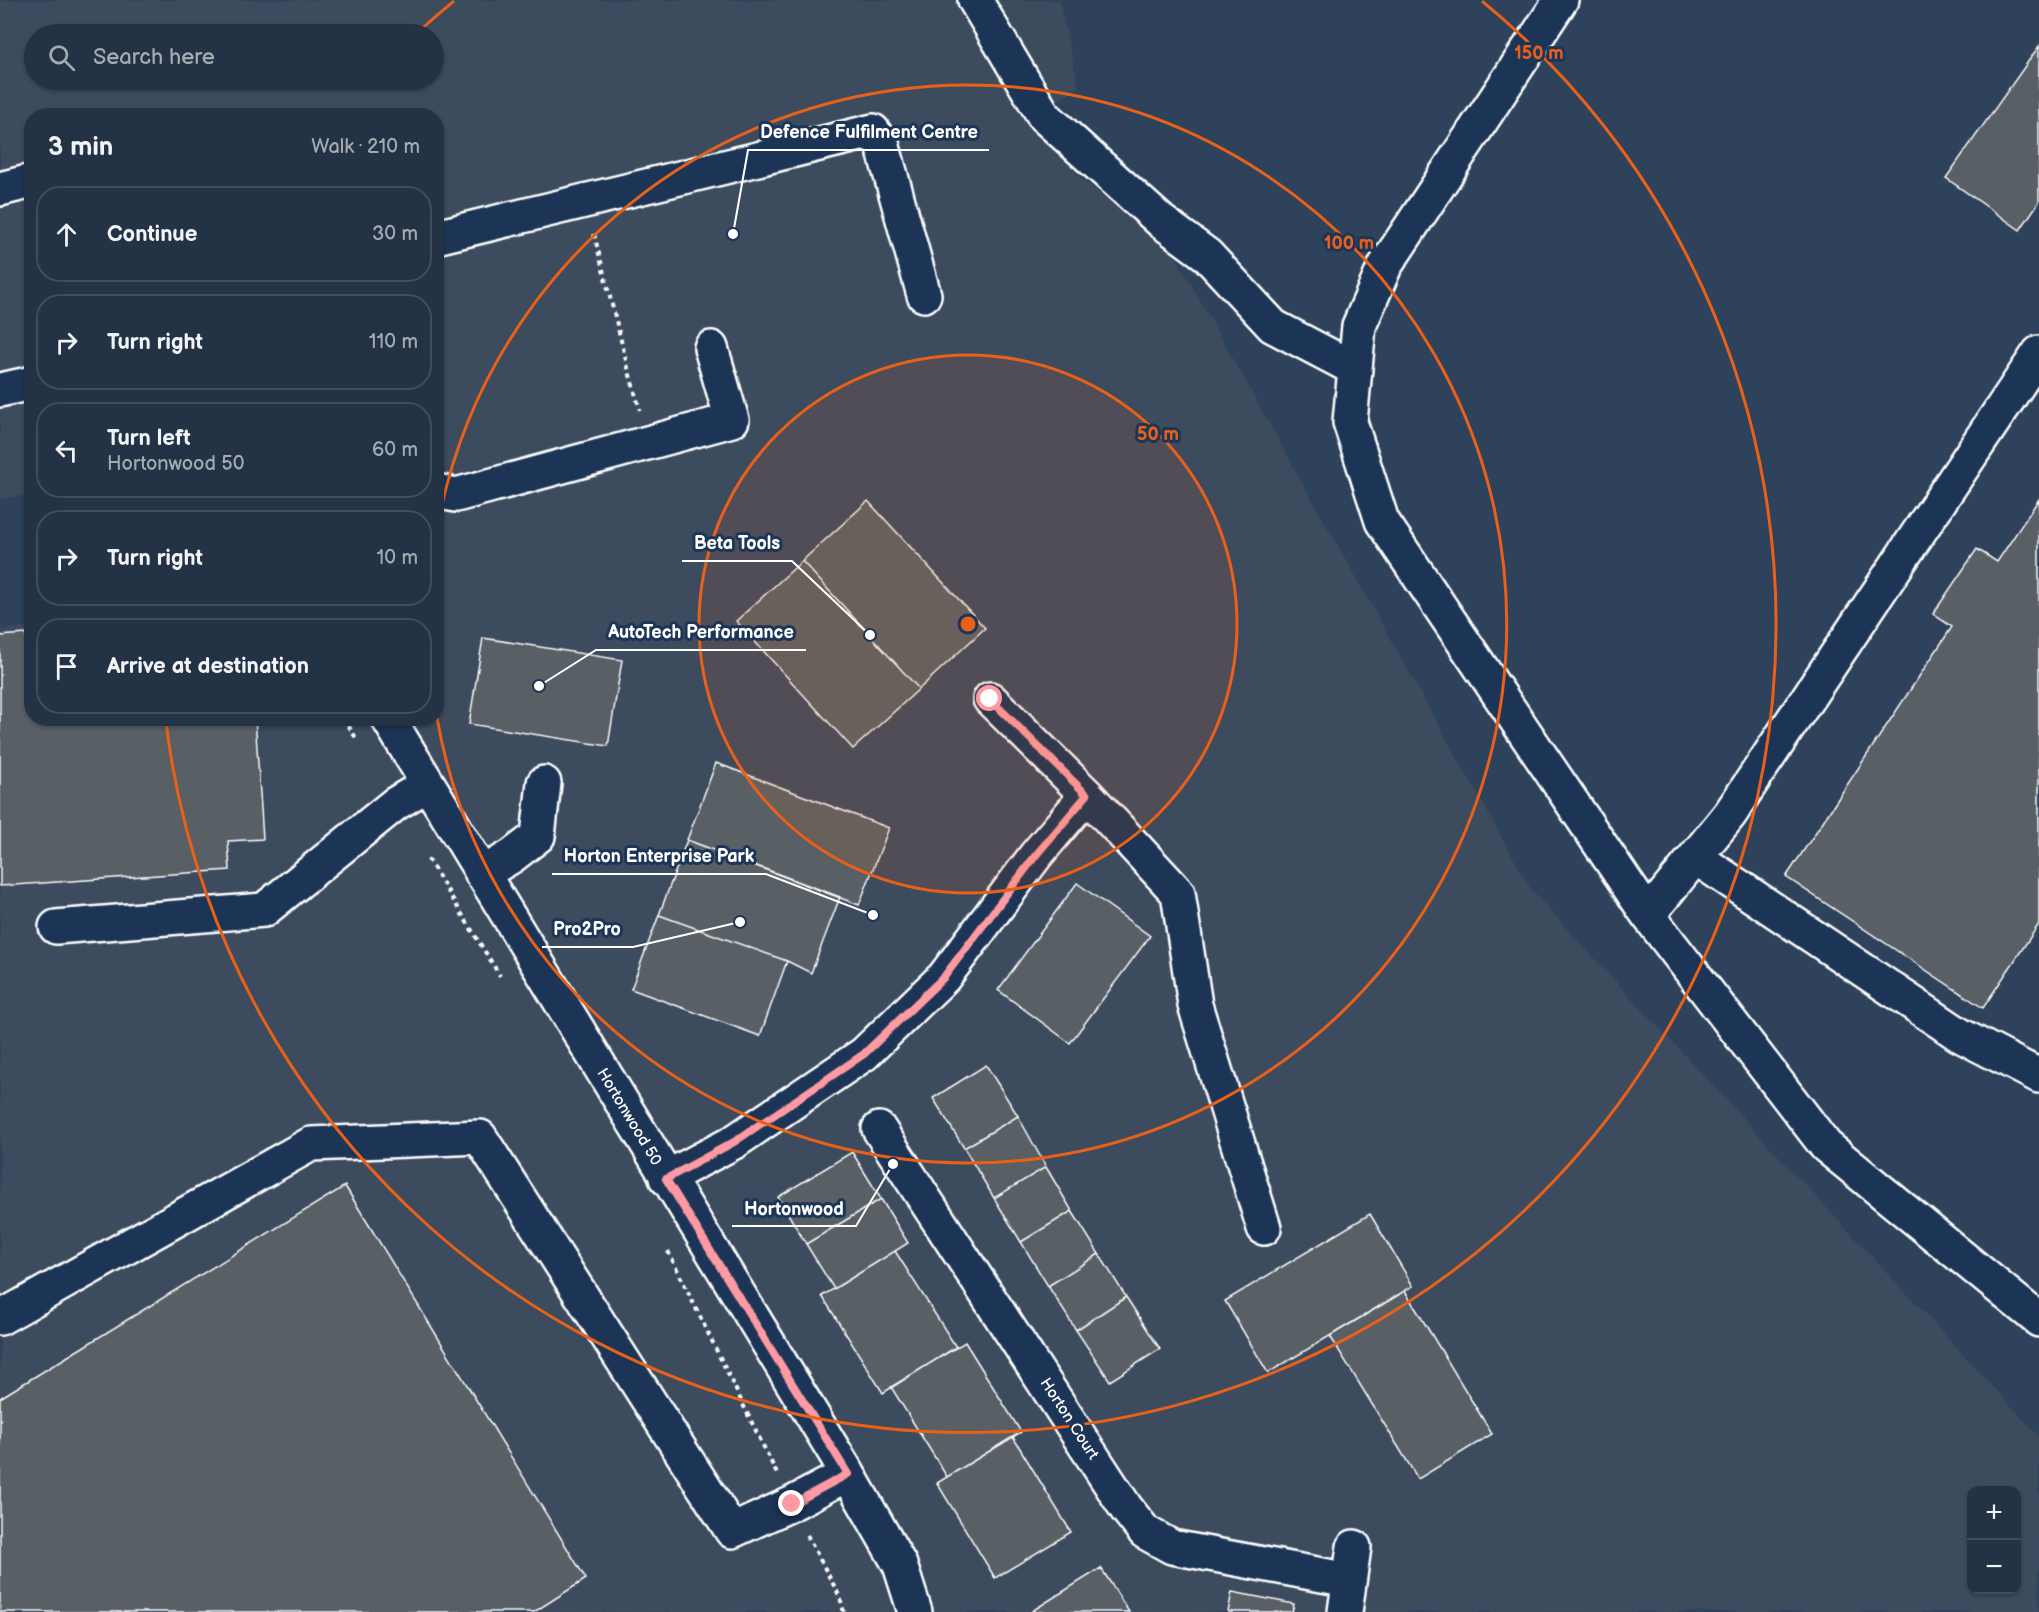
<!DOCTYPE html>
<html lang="en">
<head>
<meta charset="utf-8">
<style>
  body { margin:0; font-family:"Balsamiq Sans",sans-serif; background:#2b3a4b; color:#f1f3f6 }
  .controls { position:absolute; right:18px; bottom:18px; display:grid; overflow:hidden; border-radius:12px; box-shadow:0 2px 4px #0004 }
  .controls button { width:54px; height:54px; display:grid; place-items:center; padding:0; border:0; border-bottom:2px solid #404d5d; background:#233244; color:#f1f3f6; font:30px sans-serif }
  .stop { position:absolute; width:18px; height:18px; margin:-14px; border:4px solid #ff9aa2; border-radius:50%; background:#fff }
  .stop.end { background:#ff9aa2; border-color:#fff; box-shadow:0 2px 6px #0008 }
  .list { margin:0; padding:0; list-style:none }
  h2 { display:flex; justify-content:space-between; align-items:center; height:78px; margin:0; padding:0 24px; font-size:26px }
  h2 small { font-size:20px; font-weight:400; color:#a3aab2 }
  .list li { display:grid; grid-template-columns:39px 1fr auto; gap:18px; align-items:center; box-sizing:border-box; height:96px; margin:0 12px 12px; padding:0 12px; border:2px solid #404d5d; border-radius:24px }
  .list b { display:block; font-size:22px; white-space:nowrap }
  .list p { margin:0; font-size:20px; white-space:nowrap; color:#a3aab2 }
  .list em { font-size:20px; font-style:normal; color:#a3aab2 }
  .icon { flex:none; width:33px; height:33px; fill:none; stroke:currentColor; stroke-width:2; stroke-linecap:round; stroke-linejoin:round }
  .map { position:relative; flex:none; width:2039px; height:1612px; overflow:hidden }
  .search { position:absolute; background:#233244; box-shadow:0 2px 4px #0004; left:24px; top:24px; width:420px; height:66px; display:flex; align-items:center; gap:15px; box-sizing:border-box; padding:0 21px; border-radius:33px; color:#a3aab2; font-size:22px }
  .panel { position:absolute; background:#233244; box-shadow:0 2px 4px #0004; left:24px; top:108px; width:420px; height:618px; border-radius:24px }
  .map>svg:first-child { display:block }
</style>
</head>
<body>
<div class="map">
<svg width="2039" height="1612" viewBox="0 0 2039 1612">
  <rect width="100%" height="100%" fill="#2f425b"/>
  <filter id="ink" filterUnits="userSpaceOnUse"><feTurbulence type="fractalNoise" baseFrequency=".0167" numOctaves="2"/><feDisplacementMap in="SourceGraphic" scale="12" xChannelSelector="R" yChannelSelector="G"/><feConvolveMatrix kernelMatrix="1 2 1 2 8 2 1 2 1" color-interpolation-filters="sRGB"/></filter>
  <g filter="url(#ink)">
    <path fill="#3c4b5e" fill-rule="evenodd" d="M0 0H1059L1079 88 1032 117 1080 178 1169 245 1532 891 2039 1436V1612H0V631L31 626 32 718H436V116H32L31 494 0 499ZM34 34H434V80H34ZM1972 1490H2016V1590H1972Z"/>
    <path fill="#595f65" stroke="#fff" stroke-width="1.5" d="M2039 46V202L2020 230 1946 178Z
      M2039 499V924L1983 1008 1786 877 1952 627 1933 614 1977 549 1997 562Z
      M868 501 985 628 919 689 802 561Z
      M802 561 919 689 853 749 736 621Z
      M26 634 29 685H32V718H255L263 839 228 841 230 870 0 886V636Z
      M483 638 622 660 608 746 469 724Z
      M716 763 889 828 859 905 687 840Z
      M687 840 840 897 811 973 787 961 659 915Z
      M1077 883 1150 936 1070 1043 998 990Z
      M659 915 787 961 760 1036 631 989Z
      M986 1065 1018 1116 964 1148 933 1098Z
      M1018 1116 1046 1167 994 1198 964 1148Z
      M852 1152 881 1199 806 1244 778 1197Z
      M1046 1167 1072 1211 1021 1242 994 1198Z
      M345 1186 586 1579 534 1612H0V1398Z
      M881 1199 908 1243 834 1289 806 1244Z
      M1072 1211 1099 1254 1048 1286 1021 1242Z
      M1370 1214 1413 1286 1268 1373 1225 1301Z
      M895 1251 956 1347 883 1393 822 1296Z
      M1099 1254 1126 1297 1076 1330 1048 1286Z
      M1405 1291 1492 1434 1418 1479 1330 1336Z
      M1126 1297 1160 1349 1110 1381 1076 1330Z
      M965 1342 1021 1432 947 1477 891 1387Z
      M1013 1437 1071 1532 995 1578 937 1483Z
      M1101 1568 1129 1612H1033L1032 1611Z
      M1232 1592 1294 1604 1292 1612H1228Z"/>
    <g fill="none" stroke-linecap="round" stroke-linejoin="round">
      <defs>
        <path id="minor" d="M975 0 1044 116 1161 221 1207 255 1273 326 1355 369
          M1561 0 1385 266 1359 326 1350 422 1382 521 1648 915 1826 1146 2039 1320
          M0 189 32 181
          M436 237 873 131 883 147 924 295
          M0 390 32 383
          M436 491 456 495 732 420 711 348
          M990 699 1087 795 1178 893 1195 1005 1264 1228
          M388 718 848 1474 900 1565 915 1612
          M1695 857 1960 1035 2039 1076
          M482 874 512 856 538 836 544 783
          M1648 915 1730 814 2039 353
          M56 927 264 910 395 804 428 784
          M879 1129 1126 1508 1145 1532 1172 1547 1349 1580
          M666 1178 734 1142 864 1054 944 977 1036 855 1087 795
          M0 1318 311 1144 480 1137 732 1531 791 1504 848 1474
          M1345 1612 1354 1547"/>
      </defs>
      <use href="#minor" stroke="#fff" stroke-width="38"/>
      <path stroke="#fff" stroke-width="4" stroke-dasharray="4.5 4.5" stroke-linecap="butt" d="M594 234 628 368 640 410
        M344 718 356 738
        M428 859 500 976
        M668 1251 777 1474
        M807 1535 840 1597 844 1612"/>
      <use href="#minor" stroke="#1d3557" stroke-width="33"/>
    </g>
  </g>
  <g fill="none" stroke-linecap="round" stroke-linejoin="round" filter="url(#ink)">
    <path stroke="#ff9aa2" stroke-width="8" d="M792 1504 848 1474 666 1179 734 1142 864 1054 944 977 1036 855 1087 795 990 699"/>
  </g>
  <circle cx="968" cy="624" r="269" fill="#e96118" fill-opacity=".12"/>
  <g fill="none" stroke="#e96118" stroke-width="3">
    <circle cx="968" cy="624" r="269"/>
    <path d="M437 530A539 539 0 1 1 437 718"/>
    <path d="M417 33A808 808 0 0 1 454 1M1482 1A808 808 0 1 1 166 722"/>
  </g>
  <g text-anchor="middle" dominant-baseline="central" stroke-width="6" stroke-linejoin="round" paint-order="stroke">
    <g font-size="16" fill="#fff" stroke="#1d3557">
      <text transform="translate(629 1117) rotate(59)">Hortonwood 50</text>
      <text transform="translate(1069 1419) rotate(57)">Horton Court</text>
    </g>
  </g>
  <circle cx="968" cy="624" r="9" fill="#e96118" stroke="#1d3557" stroke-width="3"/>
  <g font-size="18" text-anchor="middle" font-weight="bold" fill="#e96118" stroke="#1d3557" stroke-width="6" stroke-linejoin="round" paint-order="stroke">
    <text x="1539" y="59">150 m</text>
    <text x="1349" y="249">100 m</text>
    <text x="1158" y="440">50 m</text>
  </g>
  <path fill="none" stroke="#fff" stroke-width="2" d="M733 234L748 150H989M870 635L792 561H682M539 686L596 650H806M873 915L766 874H552M740 922L633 947H542M893 1164L856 1226H732"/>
  <g fill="#fff" stroke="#1d3557" stroke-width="2">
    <circle cx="733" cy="234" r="6"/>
    <circle cx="870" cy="635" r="6"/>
    <circle cx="539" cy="686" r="6"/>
    <circle cx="873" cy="915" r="6"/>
    <circle cx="740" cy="922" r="6"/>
    <circle cx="893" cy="1164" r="6"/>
  </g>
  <g font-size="18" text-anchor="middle" font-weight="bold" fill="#fff" stroke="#1d3557" stroke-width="6" stroke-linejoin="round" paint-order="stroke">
    <text x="869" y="138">Defence Fulfilment Centre</text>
    <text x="737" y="549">Beta Tools</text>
    <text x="701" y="638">AutoTech Performance</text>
    <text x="659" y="862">Horton Enterprise Park</text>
    <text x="587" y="935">Pro2Pro</text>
    <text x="794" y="1215">Hortonwood</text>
  </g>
</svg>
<div class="controls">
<button>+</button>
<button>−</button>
</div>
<div class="stop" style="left:990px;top:699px"></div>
<div class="stop end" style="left:792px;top:1504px"></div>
<div class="search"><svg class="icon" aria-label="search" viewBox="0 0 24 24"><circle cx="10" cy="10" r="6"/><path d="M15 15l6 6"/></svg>Search here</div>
<section class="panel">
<h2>3 min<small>Walk · 210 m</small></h2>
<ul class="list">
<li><svg class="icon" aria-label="ahead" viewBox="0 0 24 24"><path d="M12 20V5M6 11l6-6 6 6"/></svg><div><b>Continue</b></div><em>30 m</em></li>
<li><svg class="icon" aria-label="right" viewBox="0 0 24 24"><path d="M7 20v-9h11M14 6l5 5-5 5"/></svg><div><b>Turn right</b></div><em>110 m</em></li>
<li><svg class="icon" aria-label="left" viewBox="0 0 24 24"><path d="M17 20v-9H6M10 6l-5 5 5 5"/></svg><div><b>Turn left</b><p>Hortonwood 50</p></div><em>60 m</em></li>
<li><svg class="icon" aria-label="right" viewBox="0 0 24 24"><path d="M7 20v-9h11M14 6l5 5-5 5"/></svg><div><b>Turn right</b></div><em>10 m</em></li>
<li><svg class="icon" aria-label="arrive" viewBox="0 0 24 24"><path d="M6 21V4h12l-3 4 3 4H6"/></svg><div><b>Arrive at destination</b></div></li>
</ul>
</section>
</div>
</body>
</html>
